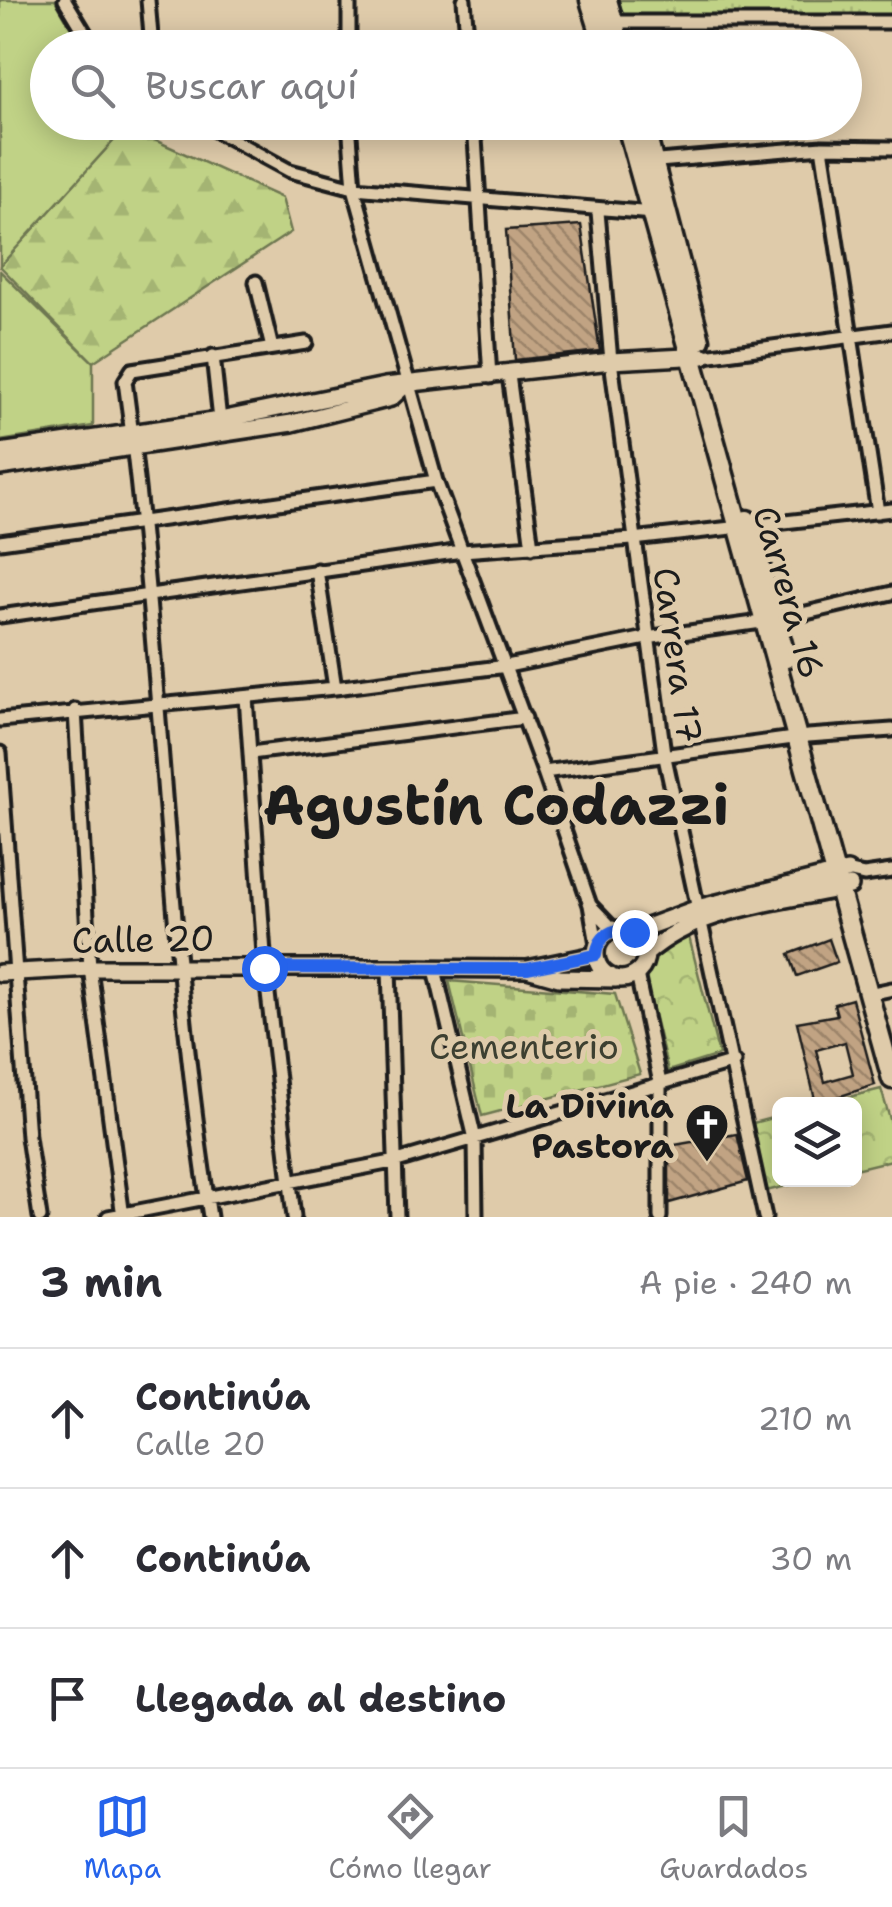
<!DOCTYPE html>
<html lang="es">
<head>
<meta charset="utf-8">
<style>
  body { margin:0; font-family:"Shantell Sans",sans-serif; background:#f7f7f7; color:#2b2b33 }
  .controls { position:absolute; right:30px; bottom:30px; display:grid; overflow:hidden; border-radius:15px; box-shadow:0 5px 25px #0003 }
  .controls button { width:90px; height:90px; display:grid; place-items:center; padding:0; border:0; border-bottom:2px solid #e1e1e2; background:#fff; color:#2b2b33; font:50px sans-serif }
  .stop { position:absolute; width:30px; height:30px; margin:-22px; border:8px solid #2563eb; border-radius:50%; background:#fff }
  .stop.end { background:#2563eb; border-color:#fff; box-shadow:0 2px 10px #0008 }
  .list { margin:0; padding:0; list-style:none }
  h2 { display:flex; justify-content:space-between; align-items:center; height:130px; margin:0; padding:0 40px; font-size:42px }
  h2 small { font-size:32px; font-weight:400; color:#7c7c81 }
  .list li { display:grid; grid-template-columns:65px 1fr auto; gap:30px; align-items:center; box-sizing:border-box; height:140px; padding:0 40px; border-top:2px solid #e1e1e2 }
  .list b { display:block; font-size:38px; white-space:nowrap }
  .list p { margin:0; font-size:32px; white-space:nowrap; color:#7c7c81 }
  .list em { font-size:32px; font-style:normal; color:#7c7c81 }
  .icon { flex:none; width:55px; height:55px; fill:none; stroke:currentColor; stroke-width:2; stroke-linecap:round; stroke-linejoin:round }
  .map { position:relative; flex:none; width:892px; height:1217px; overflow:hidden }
  .search { position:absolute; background:#fff; box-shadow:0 5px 25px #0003; left:30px; right:30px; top:30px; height:110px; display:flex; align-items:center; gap:25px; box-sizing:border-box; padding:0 35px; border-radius:55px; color:#7c7c81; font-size:38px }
  .sheet { height:550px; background:#fff }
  nav { display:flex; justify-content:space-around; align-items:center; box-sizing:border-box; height:140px; border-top:2px solid #e1e1e2; background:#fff; font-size:28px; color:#7c7c81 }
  nav a { display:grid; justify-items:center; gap:5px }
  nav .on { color:#2563eb }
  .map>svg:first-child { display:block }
</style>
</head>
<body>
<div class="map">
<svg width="892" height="1217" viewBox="0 0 892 1217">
  <defs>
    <pattern id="grass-tufts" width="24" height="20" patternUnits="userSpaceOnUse" patternTransform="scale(2.5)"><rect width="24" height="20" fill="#c0d286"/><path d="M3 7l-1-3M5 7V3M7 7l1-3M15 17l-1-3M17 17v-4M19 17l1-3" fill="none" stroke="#a4b473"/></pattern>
    <pattern id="forest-firs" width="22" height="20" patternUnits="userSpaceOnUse" patternTransform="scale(2.5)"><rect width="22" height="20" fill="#c0d286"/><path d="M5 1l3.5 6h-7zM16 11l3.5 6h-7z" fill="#a4b473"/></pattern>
    <pattern id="cemetery-stones" width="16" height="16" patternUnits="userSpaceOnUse" patternTransform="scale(2.5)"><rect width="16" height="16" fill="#c0d286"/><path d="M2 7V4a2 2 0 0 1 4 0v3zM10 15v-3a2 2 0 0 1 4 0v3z" fill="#a4b473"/></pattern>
    <pattern id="park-crowns" width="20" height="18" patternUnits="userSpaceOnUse" patternTransform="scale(2.5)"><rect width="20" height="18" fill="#c0d286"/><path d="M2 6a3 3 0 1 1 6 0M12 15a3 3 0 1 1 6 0" fill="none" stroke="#a4b473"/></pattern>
    <pattern id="building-back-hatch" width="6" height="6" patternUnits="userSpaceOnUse" patternTransform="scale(2.5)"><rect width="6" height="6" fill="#c1a383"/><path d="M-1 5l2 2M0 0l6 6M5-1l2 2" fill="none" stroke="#9c846a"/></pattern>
  </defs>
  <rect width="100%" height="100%" fill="#dfcbaa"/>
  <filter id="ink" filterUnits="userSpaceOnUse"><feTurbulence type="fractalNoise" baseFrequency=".01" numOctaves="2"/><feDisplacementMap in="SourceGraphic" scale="20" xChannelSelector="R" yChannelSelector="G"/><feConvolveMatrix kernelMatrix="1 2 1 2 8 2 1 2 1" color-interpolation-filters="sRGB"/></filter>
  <g filter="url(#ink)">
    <path fill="url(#grass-tufts)" stroke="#6e7751" stroke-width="2.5" d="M613 0H892V15L618 16Z"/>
    <path fill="url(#forest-firs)" stroke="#6e7751" stroke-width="2.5" d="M126 127 282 198 291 232 93 362 0 266Z"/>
    <path fill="url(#cemetery-stones)" stroke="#6e7751" stroke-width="2.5" d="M449 981 615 994 640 1074 482 1116Z"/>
    <path fill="url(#park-crowns)" stroke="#6e7751" stroke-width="2.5" d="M687 929 719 1055 668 1071 644 973 653 955Z
      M881 1089 892 1126V1160L855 1169 854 1104H821Z
      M779 1116 780 1180H812L766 1191 753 1123Z"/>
    <path fill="#c0d286" stroke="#6e7751" stroke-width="2.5" d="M0 0H55L82 47 48 48V122L124 123 126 127 0 266Z
      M0 271 93 362V426L0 441Z"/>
    <path fill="url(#building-back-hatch)" stroke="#1c1c1c" stroke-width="2.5" fill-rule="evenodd" d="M581 225 600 351 515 360 506 230Z
      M829 939 837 962 797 976 789 954Z
      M852 999 875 1085 816 1104 797 1022 837 1015 834 1004ZM845 1042 853 1074 825 1082 816 1050Z
      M737 1134 748 1181 669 1203V1146Z"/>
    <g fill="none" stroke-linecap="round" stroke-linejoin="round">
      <defs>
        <path id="minor" d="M65 0 94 48
          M148 0 152 48
          M349 0V48
          M464 0 468 48
          M612 22H892
          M200 122 290 171 354 188 653 213
          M349 122 354 188 436 481 544 772 590 905 597 944
          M474 122 490 377
          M822 147 878 512
          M647 162 822 147 892 148
          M598 212 611 361 664 753 765 1217
          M256 282 272 348
          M213 356 220 420
          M704 356 892 331
          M509 375 532 547
          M0 542 436 481
          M317 570 335 688
          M0 616 462 551 633 539 892 510
          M246 697 265 968 294 1217
          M75 710 90 968 123 1217
          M0 720 335 688 507 666 646 638 776 620 892 593
          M0 753 28 1137 40 1217
          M251 753 525 718
          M544 772 808 736 892 730
          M847 871 864 875 892 871
          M590 905 614 930
          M389 968 397 1217
          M435 969 475 1139 476 1217
          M637 974 660 1083V1217
          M878 992 892 989
          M108 1217 397 1161 734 1062
          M210 1217C166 940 163 659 125 381L132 370 306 343"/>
        <path id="tertiary" d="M0 452 220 420 385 386 611 361 704 356
          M0 467 292 423 391 398 403 387
          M596 954a25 25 0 1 1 50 0a25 25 0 1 1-50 0Z
          M633 932 701 907 847 871
          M646 954C701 905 782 903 850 886
          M527 969 595 955
          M0 973 90 968H389L527 969 559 978 616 979"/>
        <path id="secondary" d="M590 0 605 48
          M607 0 621 48
          M626 122 892 1079
          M643 122 700 340
          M747 520 786 658"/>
      </defs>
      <use href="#minor" stroke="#1c1c1c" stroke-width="19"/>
      <use href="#tertiary" stroke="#1c1c1c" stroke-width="22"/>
      <use href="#secondary" stroke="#1c1c1c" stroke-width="25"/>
      <use href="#minor" stroke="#dfcbaa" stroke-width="11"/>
      <use href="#tertiary" stroke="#dfcbaa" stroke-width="15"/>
      <use href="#secondary" stroke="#dfcbaa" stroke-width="18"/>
    </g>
  </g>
  <g fill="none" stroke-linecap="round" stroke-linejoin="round" filter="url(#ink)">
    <path stroke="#2563eb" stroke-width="12" d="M264 968 527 969 596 955C599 934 614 926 634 932"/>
  </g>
  <defs>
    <symbol id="church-pin" viewBox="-11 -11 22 30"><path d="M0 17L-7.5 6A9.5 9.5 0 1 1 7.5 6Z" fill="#1c1c1c" stroke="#dfcbaa"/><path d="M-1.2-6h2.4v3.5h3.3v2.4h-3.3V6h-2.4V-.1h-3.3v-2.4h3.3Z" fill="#fff"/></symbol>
  </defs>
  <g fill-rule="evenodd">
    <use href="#church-pin" x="682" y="1100" width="50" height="68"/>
  </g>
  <g text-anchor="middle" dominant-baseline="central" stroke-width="10" stroke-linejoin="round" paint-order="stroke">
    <g font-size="35" fill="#1c1c1c" stroke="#dfcbaa">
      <text transform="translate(789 592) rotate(74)">Carrera 16</text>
      <text transform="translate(678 655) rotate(82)">Carrera 17</text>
      <text transform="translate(143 939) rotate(-1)">Calle 20</text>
    </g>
    <g font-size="35" fill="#3d4031" stroke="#dfcbaa">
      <text x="524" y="1046">Cementerio</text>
    </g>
    <g font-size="35" font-weight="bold" fill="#1c1c1c" stroke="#dfcbaa" text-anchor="end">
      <text x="674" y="1105">La Divina<tspan x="674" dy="40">Pastora</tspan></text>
    </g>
    <g font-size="55" font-weight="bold" fill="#1c1c1c" stroke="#dfcbaa">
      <text x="496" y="805">Agustín Codazzi</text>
    </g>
  </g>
</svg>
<div class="controls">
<button><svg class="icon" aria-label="layers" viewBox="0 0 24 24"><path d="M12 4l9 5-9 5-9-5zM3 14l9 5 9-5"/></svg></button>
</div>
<div class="stop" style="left:264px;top:968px"></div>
<div class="stop end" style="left:634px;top:932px"></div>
<div class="search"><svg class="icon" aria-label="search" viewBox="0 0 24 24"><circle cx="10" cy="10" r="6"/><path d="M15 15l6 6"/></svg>Buscar aquí</div>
</div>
<section class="sheet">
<h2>3 min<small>A pie · 240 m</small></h2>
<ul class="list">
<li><svg class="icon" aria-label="ahead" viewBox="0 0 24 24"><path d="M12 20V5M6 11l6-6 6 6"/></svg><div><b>Continúa</b><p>Calle 20</p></div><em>210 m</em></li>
<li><svg class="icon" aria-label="ahead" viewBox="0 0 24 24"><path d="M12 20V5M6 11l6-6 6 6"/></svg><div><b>Continúa</b></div><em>30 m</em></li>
<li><svg class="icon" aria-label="arrive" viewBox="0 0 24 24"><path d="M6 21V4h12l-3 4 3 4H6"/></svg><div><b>Llegada al destino</b></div></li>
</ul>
</section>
<nav>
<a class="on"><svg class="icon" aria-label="map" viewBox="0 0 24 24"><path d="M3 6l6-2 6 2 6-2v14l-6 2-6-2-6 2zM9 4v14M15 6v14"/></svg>Mapa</a>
<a><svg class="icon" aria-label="directions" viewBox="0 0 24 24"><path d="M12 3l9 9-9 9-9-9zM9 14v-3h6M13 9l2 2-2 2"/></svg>Cómo llegar</a>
<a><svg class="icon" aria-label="saved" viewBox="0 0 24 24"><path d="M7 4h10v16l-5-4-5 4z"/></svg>Guardados</a>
</nav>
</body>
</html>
